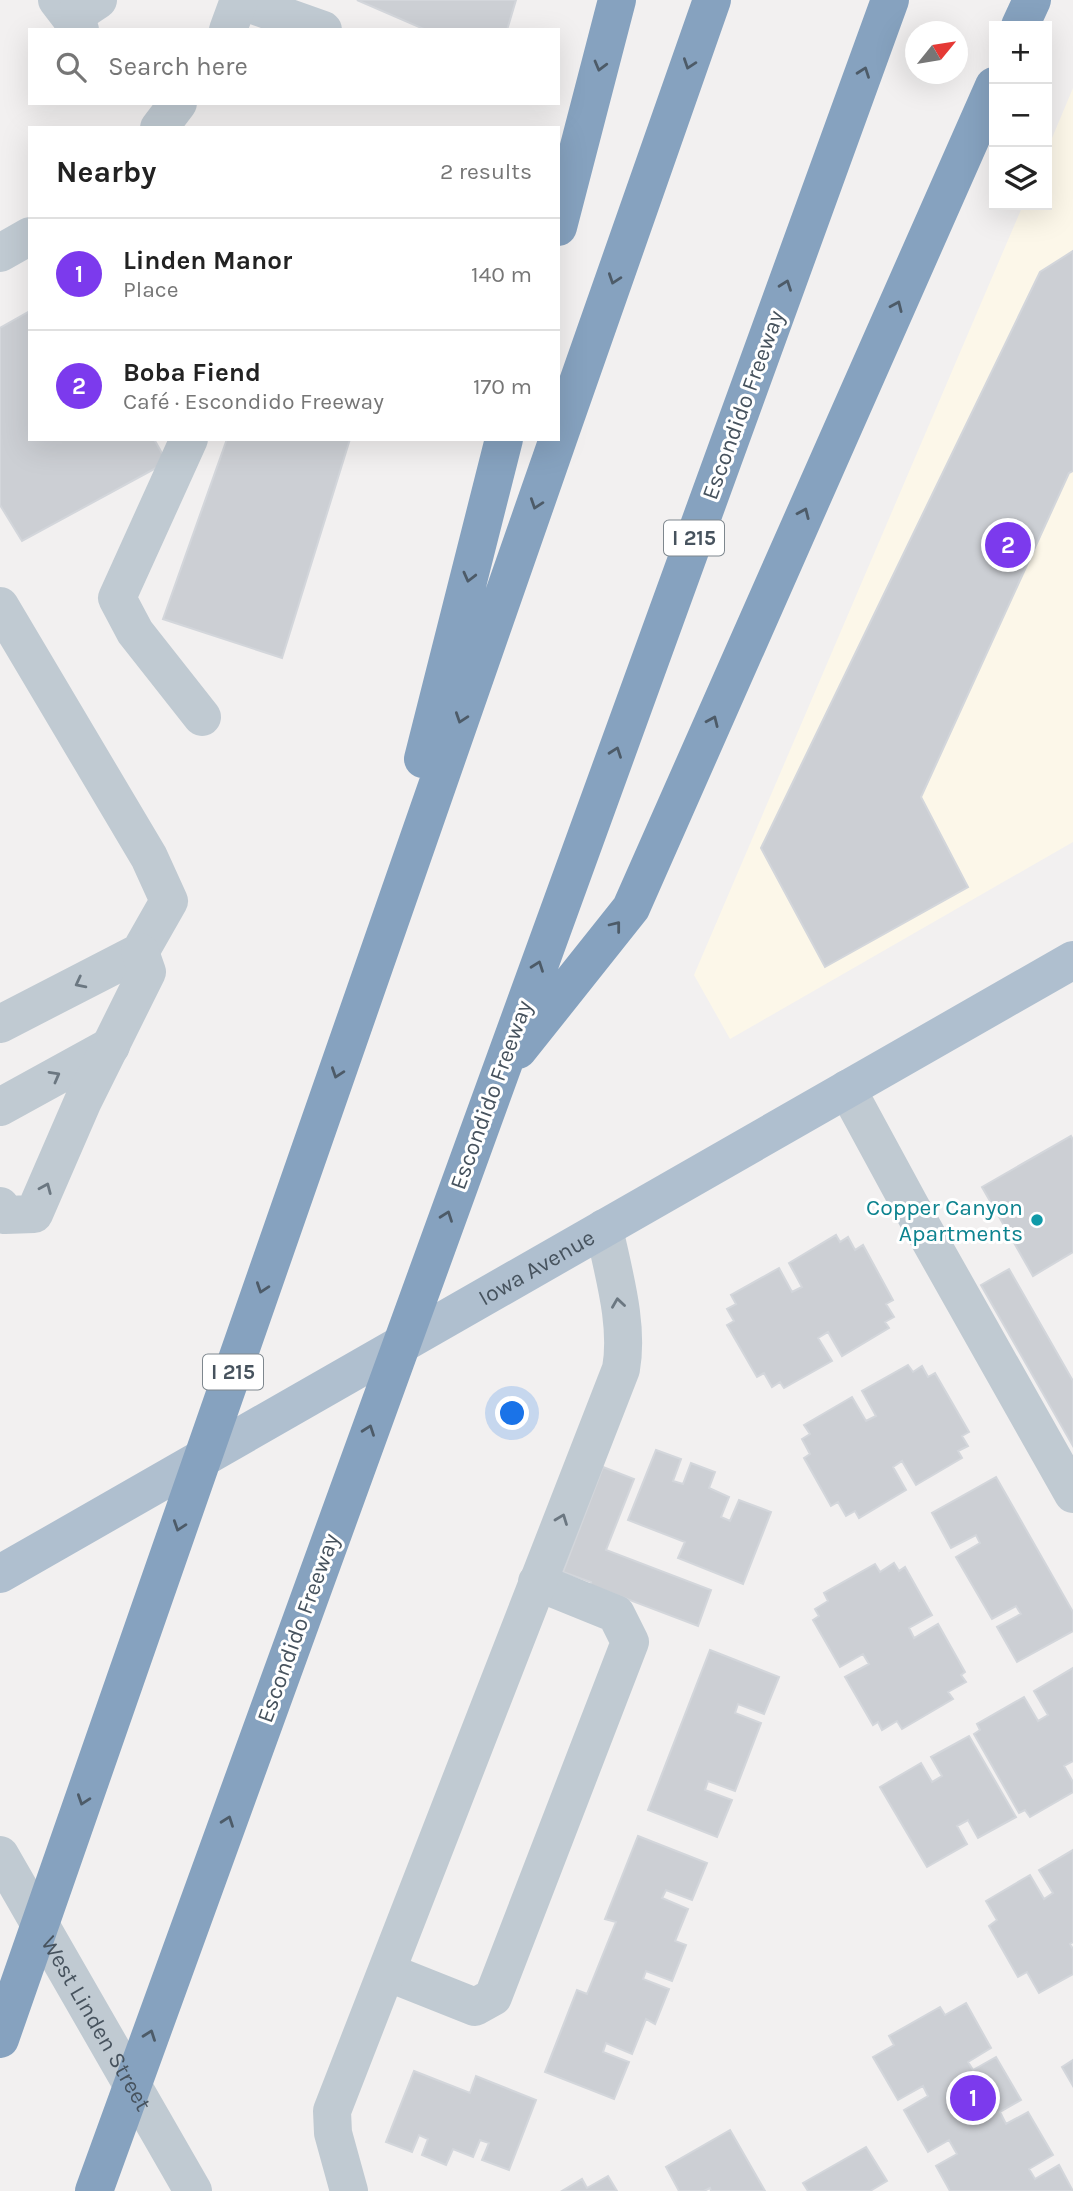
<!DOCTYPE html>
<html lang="en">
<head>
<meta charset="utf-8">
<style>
  body { margin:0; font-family:Karla,sans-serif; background:#f2f2f2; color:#222 }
  .controls { position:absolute; right:21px; top:21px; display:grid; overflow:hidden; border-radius:0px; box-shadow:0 7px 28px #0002 }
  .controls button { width:63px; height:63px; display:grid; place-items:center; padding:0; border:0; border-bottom:2px solid #e0e0e0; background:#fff; color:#222; font:35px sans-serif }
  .compass { position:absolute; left:905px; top:21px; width:63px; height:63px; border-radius:50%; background:#fff; box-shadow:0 7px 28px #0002; rotate:60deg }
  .you { position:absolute; left:513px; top:1414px; width:24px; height:24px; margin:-18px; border:5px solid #fff; border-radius:50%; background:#1a73e8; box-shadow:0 0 0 10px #1a73e833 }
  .badge { display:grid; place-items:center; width:46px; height:46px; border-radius:50%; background:#7c3aed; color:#fff; font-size:23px; font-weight:700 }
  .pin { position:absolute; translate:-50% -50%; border:4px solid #fff; box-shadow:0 2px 7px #0006 }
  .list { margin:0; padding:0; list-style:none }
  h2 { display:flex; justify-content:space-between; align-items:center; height:91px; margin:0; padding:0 28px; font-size:30px }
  h2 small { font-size:23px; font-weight:400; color:#767676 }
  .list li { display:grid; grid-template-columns:46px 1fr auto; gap:21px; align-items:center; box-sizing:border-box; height:112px; padding:0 28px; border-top:2px solid #e0e0e0 }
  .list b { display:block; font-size:26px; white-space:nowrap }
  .list p { margin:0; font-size:23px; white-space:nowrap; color:#767676 }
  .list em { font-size:23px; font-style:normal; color:#767676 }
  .icon { flex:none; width:38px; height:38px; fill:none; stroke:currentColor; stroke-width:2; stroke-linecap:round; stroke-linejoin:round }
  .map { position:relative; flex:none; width:1073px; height:2191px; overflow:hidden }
  .search { position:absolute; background:#fff; box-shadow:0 7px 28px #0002; left:28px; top:28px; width:532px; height:77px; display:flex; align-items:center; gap:18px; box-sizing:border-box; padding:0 24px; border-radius:0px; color:#767676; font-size:26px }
  .panel { position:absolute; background:#fff; box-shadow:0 7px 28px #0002; left:28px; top:126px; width:532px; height:315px; border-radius:0px }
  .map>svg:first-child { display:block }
</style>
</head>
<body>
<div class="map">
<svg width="1073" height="2191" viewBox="0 0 1073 2191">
  <rect width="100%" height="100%" fill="#f2f0f0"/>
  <path fill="#fcf7e9" d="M1073 88V842L730 1039 694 975 1023 205H1047V150Z"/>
  <path fill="#cccfd4" stroke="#d3d6db" stroke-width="2" d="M357 0H516L507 30H426Z
    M1073 251V471L1069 473 921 797 968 887 825 967 761 848 1040 272Z
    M30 311V439H154L167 462 22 541 0 505V328Z
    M227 439H350L282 658 163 619Z
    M1071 1136 1073 1140V1252L1033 1276 982 1187Z
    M836 1235 840 1242 848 1237 855 1250 863 1245 893 1300 886 1304 894 1317 885 1322 889 1328 842 1356 828 1332 818 1338 832 1361 784 1388 780 1382 772 1387 764 1373 757 1377 727 1325 734 1321 727 1309 736 1304 731 1295 779 1268 792 1292 802 1287 789 1263Z
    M1009 1269 1073 1381V1446L981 1285Z
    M908 1365 913 1372 922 1366 928 1377 935 1373 969 1432 962 1436 968 1446 958 1451 962 1458 916 1485 902 1461 893 1467 906 1490 859 1518 855 1511 846 1516 838 1502 831 1506 804 1458 810 1454 802 1439 810 1434 804 1425 852 1397 866 1421 876 1416 862 1391Z
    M656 1450 681 1459 673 1481 683 1484 691 1463 715 1472 709 1488 729 1497 721 1517 730 1521 739 1500 771 1512 743 1584 678 1558 685 1542 628 1520Z
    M603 1467 634 1479 606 1550 711 1590 698 1626 590 1585 591 1582 563 1572Z
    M996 1477 1073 1612V1631L1017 1662 997 1627 1021 1614 1016 1606 992 1619 956 1557 980 1543 976 1535 951 1548 932 1513Z
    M894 1563 899 1571 905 1567 932 1615 909 1628 914 1638 938 1624 965 1672 961 1675 966 1682 948 1692 953 1699 902 1729 897 1721 882 1730 878 1722 873 1725 845 1677 869 1664 863 1654 840 1667 813 1620 819 1616 815 1609 828 1601 824 1593 875 1564 880 1572Z
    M710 1650 779 1677 764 1714 738 1704 735 1713 761 1723 735 1791 708 1781 705 1790 732 1800 717 1837 648 1810Z
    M1073 1668V1761L1064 1766 1073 1782V1792L1030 1817 1025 1810 1019 1813 974 1734 980 1730 977 1724 1024 1697 1038 1721 1048 1715 1034 1691Z
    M969 1736 1016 1817 978 1838 968 1820 957 1826 967 1844 927 1867 880 1787 921 1763 932 1782 942 1776 931 1757Z
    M638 1836 707 1863 692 1900 666 1890 662 1898 688 1909 675 1941 686 1945 672 1981 646 1971 643 1979 669 1989 655 2024 646 2019 632 2054 606 2043 603 2052 629 2062 614 2099 545 2072 577 1990 587 1994 616 1922 605 1919Z
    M1073 1850V1942L1070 1944 1073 1949V1974L1039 1993 1027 1972 1018 1977 989 1926 997 1920 986 1901 1030 1875 1044 1899 1053 1893 1039 1870Z
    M966 2003 991 2048 968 2062 973 2070 996 2057 1021 2100 1000 2112 1006 2124 1028 2112 1053 2155 1029 2169 1035 2179 1059 2165 1073 2191H950L936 2166 957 2154 949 2140 928 2152 904 2110 928 2096 923 2086 898 2100 873 2057 894 2045 889 2036 940 2007 945 2015Z
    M1073 2060V2086L1062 2067Z
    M414 2071 470 2093 476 2076 536 2100 509 2170 482 2160 489 2143 480 2140 473 2157 453 2149 446 2165 422 2155 428 2139 419 2135 412 2152 386 2142Z
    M730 2130 765 2191H711L710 2188 704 2191H679L666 2167Z
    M866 2147 887 2181 870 2191H808L803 2183Z
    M608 2176 617 2191H562L582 2179 587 2188Z"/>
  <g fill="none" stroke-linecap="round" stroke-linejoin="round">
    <g stroke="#c0cad2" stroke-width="38">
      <path d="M57 0 80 30"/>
      <path d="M239 0 323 30"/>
      <path d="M71 18 98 0"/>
      <path d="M228 30 239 0"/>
      <path d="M159 128 178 103"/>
      <path d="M0 253 30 236"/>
      <path d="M189 439 117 598 135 632 202 717"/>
      <path d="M0 606 149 857 169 901 140 952 0 1024"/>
      <path d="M847 1089 911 1207 1073 1494"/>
      <path d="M0 1107 111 1046"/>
      <path d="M0 1206 5 1215 34 1214 83 1101 147 972 140 952"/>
      <path id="s1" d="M0 1855 193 2191"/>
      <path d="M387 1972 475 2007 493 1997 630 1642 616 1614 537 1582"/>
      <path d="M349 2191 333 2133 332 2111 621 1369C629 1324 613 1272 604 1228"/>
    </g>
    <path stroke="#afbfcf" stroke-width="38" id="s2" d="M0 1574 1073 960"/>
    <path stroke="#86a2bf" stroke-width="38" d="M1020 26 1032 0
      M558 227 617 0
      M558 439 712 0
      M423 759 504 439
      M518 1050 631 908 994 86
      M0 2039 558 439
      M94 2191 890 0"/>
  </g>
  <defs><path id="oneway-chevron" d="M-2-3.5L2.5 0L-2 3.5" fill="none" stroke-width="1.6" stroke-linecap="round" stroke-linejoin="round" transform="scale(1.75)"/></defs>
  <g stroke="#4d5b68">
    <use href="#oneway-chevron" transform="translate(689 64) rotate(109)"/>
    <use href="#oneway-chevron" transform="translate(600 66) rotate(105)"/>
    <use href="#oneway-chevron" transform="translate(864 72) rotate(-70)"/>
    <use href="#oneway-chevron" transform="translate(614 279) rotate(109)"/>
    <use href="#oneway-chevron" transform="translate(786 285) rotate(-70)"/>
    <use href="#oneway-chevron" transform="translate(897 306) rotate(-66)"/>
    <use href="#oneway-chevron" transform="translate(536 504) rotate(109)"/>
    <use href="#oneway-chevron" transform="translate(804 513) rotate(-66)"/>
    <use href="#oneway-chevron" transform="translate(469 577) rotate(104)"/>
    <use href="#oneway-chevron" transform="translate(461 718) rotate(109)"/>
    <use href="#oneway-chevron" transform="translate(713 721) rotate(-66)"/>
    <use href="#oneway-chevron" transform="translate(616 752) rotate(-70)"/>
    <use href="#oneway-chevron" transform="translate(616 926) rotate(-52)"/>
    <use href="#oneway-chevron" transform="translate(538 966) rotate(-70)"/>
    <use href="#oneway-chevron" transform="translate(337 1073) rotate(109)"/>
    <use href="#oneway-chevron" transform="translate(447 1216) rotate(-70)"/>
    <use href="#oneway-chevron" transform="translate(262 1288) rotate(109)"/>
    <use href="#oneway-chevron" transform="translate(369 1430) rotate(-70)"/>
    <use href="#oneway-chevron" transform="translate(179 1526) rotate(109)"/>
    <use href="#oneway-chevron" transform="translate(83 1800) rotate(109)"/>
    <use href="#oneway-chevron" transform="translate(228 1821) rotate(-70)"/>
    <use href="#oneway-chevron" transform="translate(150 2035) rotate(-70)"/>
  </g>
  <g stroke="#6b7781">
    <use href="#oneway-chevron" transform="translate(80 983) rotate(153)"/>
    <use href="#oneway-chevron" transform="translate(55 1076) rotate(-29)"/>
    <use href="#oneway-chevron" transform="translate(46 1188) rotate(-67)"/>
    <use href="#oneway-chevron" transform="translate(618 1303) rotate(-98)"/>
    <use href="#oneway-chevron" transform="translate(562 1519) rotate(-69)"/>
  </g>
  <circle fill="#0f9aa8" stroke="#fff" stroke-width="2.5" cx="1037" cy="1220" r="7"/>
  <g text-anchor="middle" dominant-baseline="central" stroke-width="6" stroke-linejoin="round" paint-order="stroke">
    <g fill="#fff" stroke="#7e878e" stroke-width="2">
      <rect x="664" y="520.5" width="60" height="35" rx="5"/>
      <rect x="203" y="1354.5" width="60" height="35" rx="5"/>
    </g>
    <g font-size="21" font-weight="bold" fill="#47535e">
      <text x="694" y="538">I 215</text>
      <text x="233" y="1372">I 215</text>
    </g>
    <g font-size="23" fill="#47535e" stroke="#fff">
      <text transform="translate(743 405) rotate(-70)">Escondido Freeway</text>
      <text transform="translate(491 1095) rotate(-70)">Escondido Freeway</text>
      <text stroke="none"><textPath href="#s2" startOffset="618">Iowa Avenue</textPath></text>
      <text transform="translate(298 1628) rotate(-70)">Escondido Freeway</text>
      <text stroke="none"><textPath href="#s1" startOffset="194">West Linden Street</textPath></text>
    </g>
    <g font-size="23" fill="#0d838f" stroke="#fff" text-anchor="end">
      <text x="1023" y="1207">Copper Canyon<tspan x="1023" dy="26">Apartments</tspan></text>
    </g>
  </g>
</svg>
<div class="controls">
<button>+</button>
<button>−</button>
<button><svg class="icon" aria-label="layers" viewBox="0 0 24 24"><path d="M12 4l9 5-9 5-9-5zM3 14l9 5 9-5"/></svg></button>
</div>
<svg class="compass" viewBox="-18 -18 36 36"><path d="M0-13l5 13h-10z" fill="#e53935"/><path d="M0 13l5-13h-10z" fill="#767676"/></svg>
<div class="you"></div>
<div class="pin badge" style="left:973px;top:2098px">1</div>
<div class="pin badge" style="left:1008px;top:545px">2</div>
<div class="search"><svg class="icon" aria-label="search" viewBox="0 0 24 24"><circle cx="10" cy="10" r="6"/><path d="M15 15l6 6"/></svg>Search here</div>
<section class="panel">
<h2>Nearby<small>2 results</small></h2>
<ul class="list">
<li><span class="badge">1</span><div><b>Linden Manor</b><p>Place</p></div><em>140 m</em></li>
<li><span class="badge">2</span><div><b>Boba Fiend</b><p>Café · Escondido Freeway</p></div><em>170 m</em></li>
</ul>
</section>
</div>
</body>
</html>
